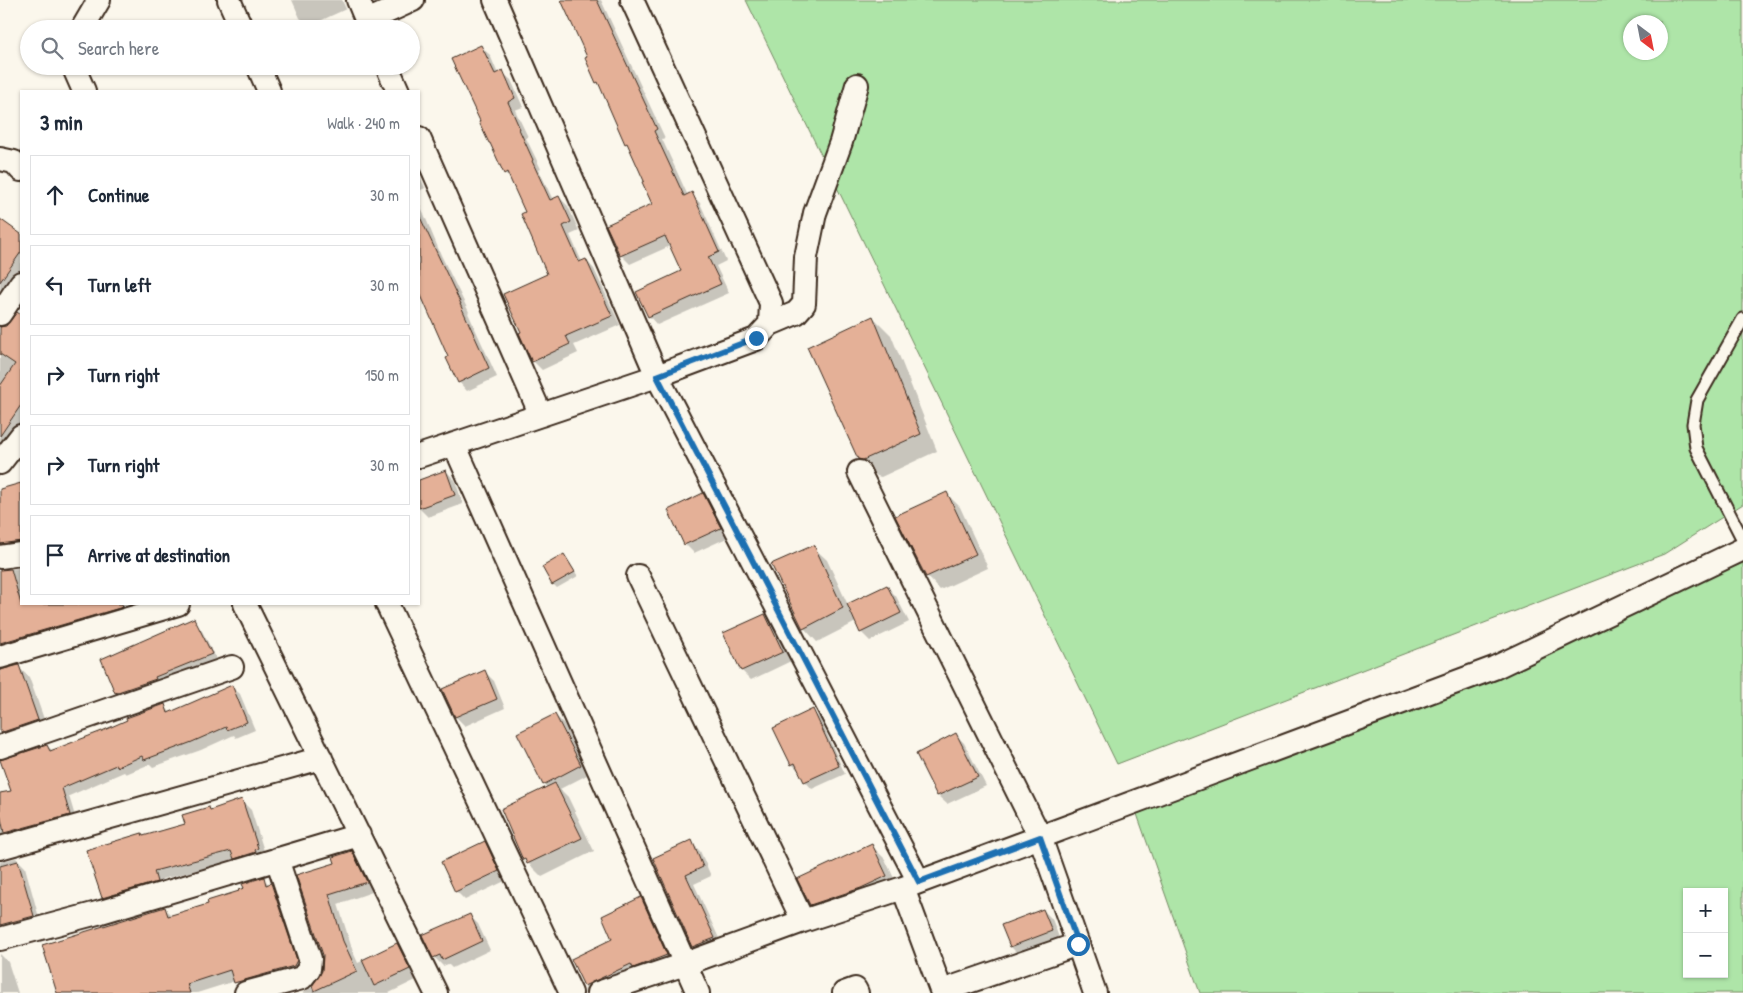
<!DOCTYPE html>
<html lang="en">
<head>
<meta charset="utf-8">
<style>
  body { margin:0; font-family:"Patrick Hand",sans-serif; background:#f2f2f3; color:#1f2937 }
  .controls { position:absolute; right:15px; bottom:15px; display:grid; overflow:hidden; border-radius:0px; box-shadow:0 1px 4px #0004 }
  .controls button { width:45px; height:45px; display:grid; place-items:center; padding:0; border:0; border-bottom:1px solid #e0e1e3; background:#fff; color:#1f2937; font:25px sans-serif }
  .compass { position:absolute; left:1623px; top:15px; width:45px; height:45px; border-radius:50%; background:#fff; box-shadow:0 1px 4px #0004; rotate:148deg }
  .stop { position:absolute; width:15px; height:15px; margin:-11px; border:4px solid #1f6fb2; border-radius:50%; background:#fff }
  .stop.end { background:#1f6fb2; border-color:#fff; box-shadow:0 1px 5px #0008 }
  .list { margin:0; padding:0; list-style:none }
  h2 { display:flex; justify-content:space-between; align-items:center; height:65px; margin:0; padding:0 20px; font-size:21px }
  h2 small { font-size:16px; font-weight:400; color:#747a83 }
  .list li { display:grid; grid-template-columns:32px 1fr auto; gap:15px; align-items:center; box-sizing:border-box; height:80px; margin:0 10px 10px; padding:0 10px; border:1px solid #e0e1e3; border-radius:0px }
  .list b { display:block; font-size:19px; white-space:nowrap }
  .list em { font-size:16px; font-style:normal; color:#747a83 }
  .icon { flex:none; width:28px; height:28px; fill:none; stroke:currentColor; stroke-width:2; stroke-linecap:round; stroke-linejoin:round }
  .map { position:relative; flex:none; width:1743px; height:993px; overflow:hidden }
  .search { position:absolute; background:#fff; box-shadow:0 1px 4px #0004; left:20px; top:20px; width:400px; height:55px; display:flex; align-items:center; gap:12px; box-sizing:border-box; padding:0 18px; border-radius:28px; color:#747a83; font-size:19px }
  .panel { position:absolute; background:#fff; box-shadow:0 1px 4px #0004; left:20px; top:90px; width:400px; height:515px; border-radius:0px }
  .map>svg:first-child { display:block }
</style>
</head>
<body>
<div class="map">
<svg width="1743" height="993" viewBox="0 0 1743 993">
  <rect width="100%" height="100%" fill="#fbf7ec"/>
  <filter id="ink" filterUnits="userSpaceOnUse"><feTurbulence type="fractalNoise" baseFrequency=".02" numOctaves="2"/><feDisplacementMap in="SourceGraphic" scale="10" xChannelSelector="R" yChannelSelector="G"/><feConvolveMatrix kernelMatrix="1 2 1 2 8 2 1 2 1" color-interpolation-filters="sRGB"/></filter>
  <g filter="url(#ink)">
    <path fill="#aee5a8" stroke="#748863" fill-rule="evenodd" d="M746 0H1743V504L1664 554 1117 764ZM1630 22H1660V52H1630Z
      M1743 563V993H1200L1137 814ZM1687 892H1724V974H1687Z"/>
    <path fill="#0003" d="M292 0H342L346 9 309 26 300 18Z
      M562 0H601L665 138 662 139 688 196 691 194 700 203 726 261 716 266 729 293 657 325 649 316 683 272 670 246 630 264 622 256 613 238 653 205 646 181 616 121 602 86 597 82 589 57Z
      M481 47 490 55 498 74 502 72 511 80 523 107 515 110 528 137 526 138 541 169 539 170 553 200 559 197 568 206 579 231 570 235 582 262 586 260 594 269 620 325 574 345 578 353 542 370 533 361 549 274 527 212 512 180 505 173 493 147 490 143Z
      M419 174 425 188 419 191Z
      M419 202 441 255 469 312 468 313 497 377 467 391 459 382 450 357 419 282Z
      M0 220 21 235V273L0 300Z
      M17 314 21 317V428L0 463V327H7Z
      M873 317 891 335 937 451 881 477 877 476 859 458Z
      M446 471 455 480 463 504 428 517 419 508V481Z
      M21 485V552L0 556V490Z
      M947 494 960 507 988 568 940 590 927 576Z
      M703 495 712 504 729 537 694 553 685 544Z
      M813 547 827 560 848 605 887 587 896 596 909 622 870 641 861 632 856 622 817 642 804 628Z
      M564 556 578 576 557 588 553 584Z
      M21 568V604H164L0 660V570Z
      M765 615 774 624 791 661 751 680 742 671 725 634Z
      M196 625 202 631 217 660 123 699 116 693 103 660Z
      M18 667 29 677 48 730 0 746V671Z
      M485 672 494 681 505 708 465 726 456 717 444 690Z
      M231 686 240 694 255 730 236 738 234 735 201 750 153 767 150 764 126 774 124 772 69 796 77 823 0 846V795L12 792 47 746 53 751 164 706 171 713Z
      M813 711 820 719 845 774 812 789 805 781 800 772 792 764Z
      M555 715 564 724 589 774 560 789 568 797 594 851 542 877 524 859 510 831 547 788 544 784Z
      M955 734 964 743 986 786 947 804 938 796 918 755Z
      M242 801 251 810 266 857 237 860 162 879 165 890 112 906 103 897 142 834 144 836 186 825 209 809 211 811Z
      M691 842 700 851 711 876 694 884 723 947 702 956 693 947 655 859Z
      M484 843 493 852 507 880 465 900 456 891Z
      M872 846 885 859 899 889 824 918 811 904Z
      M351 852 361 862 375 891 338 904 353 952 358 963 397 944 406 954 418 979 389 993H302L313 987 323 971 324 955 298 876 336 863Z
      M16 858 25 867 41 925 11 933 3 924 0 915V862Z
      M263 879 280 894 305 970 245 991 235 981 197 993H58L164 908 172 916 210 905 240 892Z
      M641 899 650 908 675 964 590 993 586 989 572 959 614 940Z
      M1043 910 1052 919 1060 940 1020 956 1011 947 1003 926Z
      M469 915 478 924 490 950 452 968 448 964 443 966 434 957Z
      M0 954 8 962 18 993H0Z"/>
    <path fill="#e4b097" stroke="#3b2a1e" d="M561 0H597L657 129 654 131 684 196 692 192 719 252 708 257 721 284 648 317 636 292 681 271 665 236 620 256 612 238 606 225 652 204 642 182 644 181 627 143 625 144 598 82 596 83 585 58 587 57Z
      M481 45 495 74 503 70 515 98 508 102 520 129H519L533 160 532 161 550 200 559 196 571 222 563 226 579 262 586 259 612 316 566 336 570 344 532 362 519 333 521 332 503 294 547 274 521 214 525 212 507 172 504 174 490 143H489L479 122 480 121 451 59Z
      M419 215 461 304H460L489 368 458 383 446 358 448 357 419 291Z
      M0 219 21 234V252L0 282Z
      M17 312 21 315V405L0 436V386L15 364 0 354V327L6 326Z
      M873 316 921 434 863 460 858 459 807 347Z
      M446 470 455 495 419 508V480Z
      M21 483V541L0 544V489Z
      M947 492 976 554 926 577 895 516Z
      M703 493 721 528 684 545 668 510Z
      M814 545 843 608 803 629 771 564Z
      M564 554 575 572 552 585 542 567Z
      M11 569 21 604H122L123 607 0 643V570Z
      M887 585 901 613 860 633 847 604Z
      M765 614 783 652 741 671 723 633Z
      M194 618 212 654 155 677 156 679 115 693 101 659Z
      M19 665 38 720 0 733V670Z
      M485 670 497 699 455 717 442 689Z
      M232 685 247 722 227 730 226 727 192 742 144 760 142 756 117 767 116 765 62 788 70 815 4 833 0 813V793L11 791 0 760 47 745 50 751 102 731 127 720 126 718 165 704 168 713Z
      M813 709 839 766 804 782 795 763 791 765 773 728Z
      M555 714 581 765 543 785 517 733Z
      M956 733 978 777 937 796 916 754Z
      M555 783 582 838 527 864 525 859 523 860 501 809Z
      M242 799 258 848 255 850 256 852 234 859 231 851 154 871 157 882 102 898 86 850 142 833 143 836 185 824 182 815 209 807 210 810Z
      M692 840 703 867 686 875 715 938 692 947 653 858Z
      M485 841 499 871 455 892 441 862Z
      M872 844 887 876 861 888 810 905 797 879Z
      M352 851 367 882 329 894 343 941 357 971 314 991 312 986 322 971 323 955 296 875 335 863 333 857Z
      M18 861 34 916 0 925V866Z
      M264 877 266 885 271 883 297 960 294 966 234 983 230 970 187 984 190 993H57L42 945 165 907 168 916 208 904 207 901 239 891 238 890 244 888 242 884Z
      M641 897 667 955 633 968 631 964 584 986 571 959 612 939 602 916Z
      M1043 909 1052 931 1010 947 1001 925Z
      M470 914 482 941 442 960 440 955 433 958 422 935Z
      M397 943 410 969 374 986 362 960Z"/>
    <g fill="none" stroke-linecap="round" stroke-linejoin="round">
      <defs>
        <path id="lane" d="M1743 319 1697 400 1693 424 1696 448 1743 540"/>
        <path id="street" d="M229 0 242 29
          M358 0 370 29
          M495 0 657 376 919 882
          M367 21 413 0
          M82 29 99 0
          M73 66 84 91
          M258 66 269 91
          M387 66 398 91
          M419 138 541 415
          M0 159 14 162 21 170
          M0 314 21 283
          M770 324 796 313 804 304 806 257 815 213 841 142 857 85
          M454 444 698 993
          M419 456 657 376 756 339 770 324 771 303 632 0
          M0 463 21 436
          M859 472 1040 837 1095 993
          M0 557 21 554
          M638 576 803 921
          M245 604 436 993
          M387 604 571 993
          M0 657 178 604
          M0 747 232 667
          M0 848 321 758
          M903 888 942 993
          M0 939 101 912 359 835
          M942 991 1078 944
          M246 993 302 978 309 969 310 959 277 859
          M598 993 685 964 803 921 903 888 1494 668 1743 549
          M844 993 855 989 857 993"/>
      </defs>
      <use href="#lane" stroke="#3b2a1e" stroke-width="15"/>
      <use href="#street" stroke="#3b2a1e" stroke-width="26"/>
      <use href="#lane" stroke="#fbf7ec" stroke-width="11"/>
      <use href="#street" stroke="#fbf7ec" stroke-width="22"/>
    </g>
  </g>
  <g fill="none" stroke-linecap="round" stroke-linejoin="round" filter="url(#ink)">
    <path stroke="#1f6fb2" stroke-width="6" d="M756 338 657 376 919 882 1040 837 1078 944"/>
  </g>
</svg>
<div class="controls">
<button>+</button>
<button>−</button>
</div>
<svg class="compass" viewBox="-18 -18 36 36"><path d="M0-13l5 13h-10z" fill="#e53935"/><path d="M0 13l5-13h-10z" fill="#747a83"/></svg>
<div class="stop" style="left:1078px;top:944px"></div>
<div class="stop end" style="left:756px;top:338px"></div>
<div class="search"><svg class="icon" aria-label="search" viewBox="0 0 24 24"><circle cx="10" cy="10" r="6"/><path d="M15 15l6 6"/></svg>Search here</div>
<section class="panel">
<h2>3 min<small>Walk · 240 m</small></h2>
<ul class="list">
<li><svg class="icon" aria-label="ahead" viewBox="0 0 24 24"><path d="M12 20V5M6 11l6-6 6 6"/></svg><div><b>Continue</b></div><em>30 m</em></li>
<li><svg class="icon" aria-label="left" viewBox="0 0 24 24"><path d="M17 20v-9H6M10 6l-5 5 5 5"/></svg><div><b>Turn left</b></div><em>30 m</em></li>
<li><svg class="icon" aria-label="right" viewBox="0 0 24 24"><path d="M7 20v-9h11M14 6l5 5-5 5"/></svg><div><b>Turn right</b></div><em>150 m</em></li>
<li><svg class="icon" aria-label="right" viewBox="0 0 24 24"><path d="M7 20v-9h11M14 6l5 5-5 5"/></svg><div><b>Turn right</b></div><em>30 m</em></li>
<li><svg class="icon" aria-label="arrive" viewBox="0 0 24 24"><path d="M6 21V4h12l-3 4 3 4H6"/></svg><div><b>Arrive at destination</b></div></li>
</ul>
</section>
</div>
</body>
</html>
